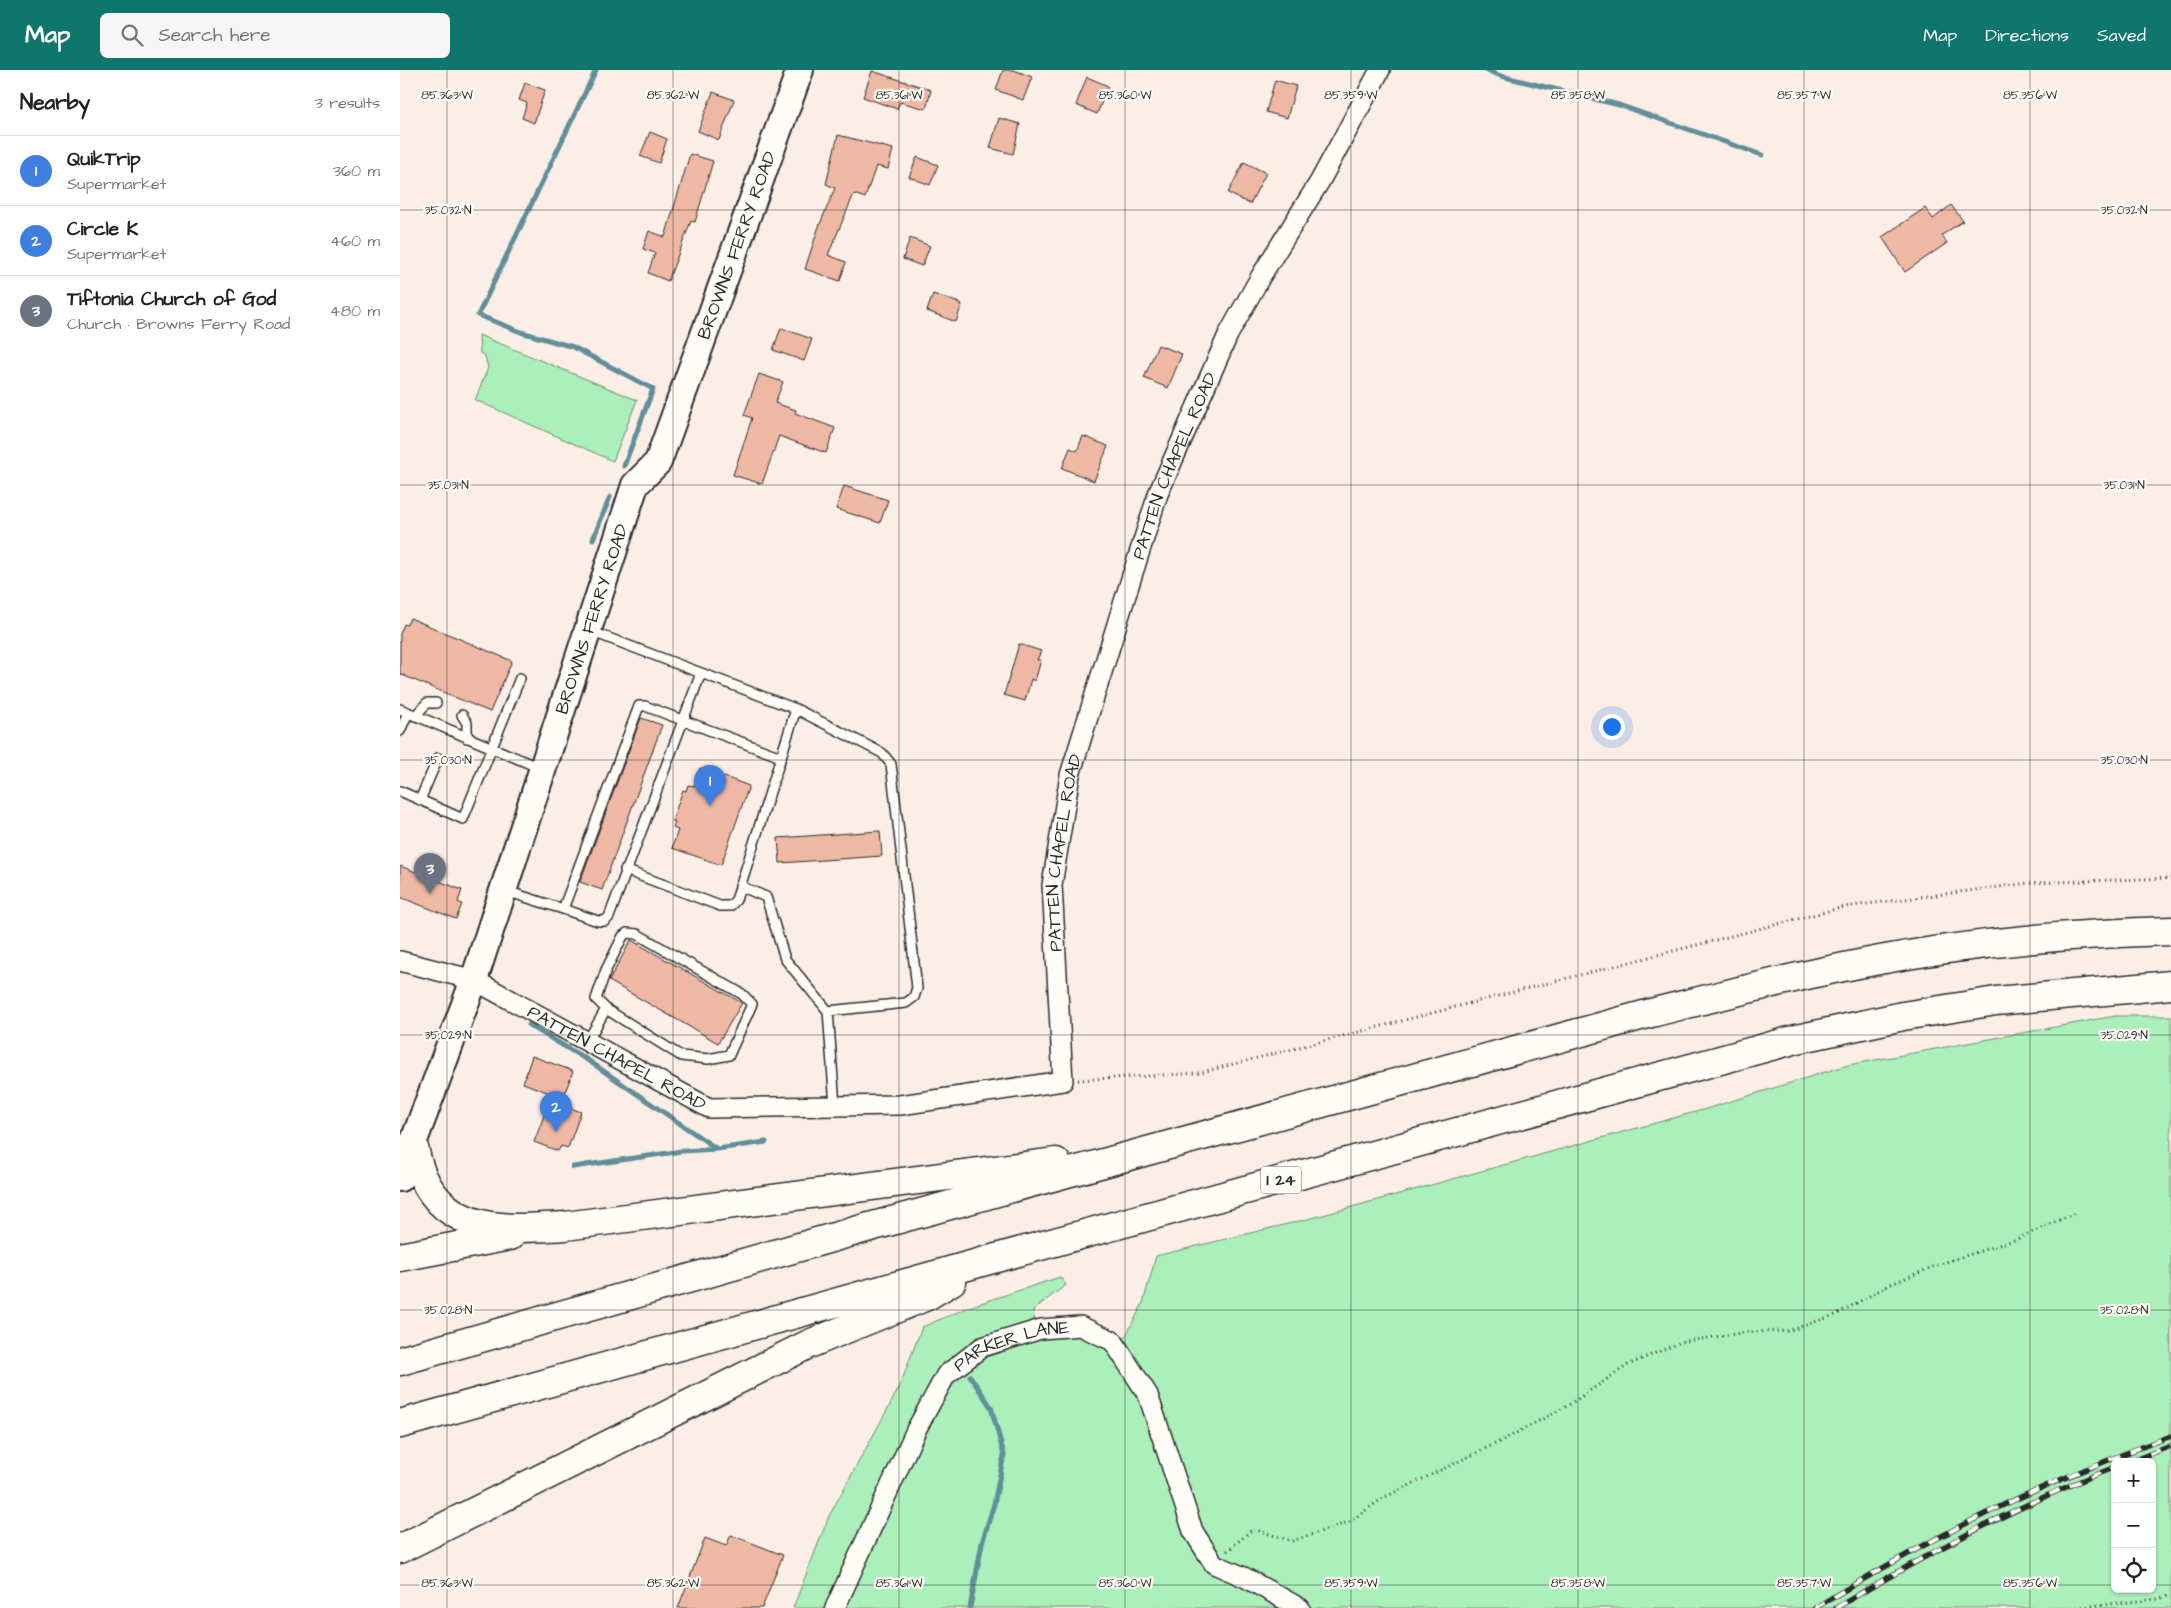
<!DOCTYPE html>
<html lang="en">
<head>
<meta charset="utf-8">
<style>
  body { margin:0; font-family:"Architects Daughter",sans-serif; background:#f6f6f6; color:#202124 }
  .controls { position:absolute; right:15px; bottom:15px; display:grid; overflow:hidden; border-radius:8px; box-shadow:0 1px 4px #0004 }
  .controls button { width:45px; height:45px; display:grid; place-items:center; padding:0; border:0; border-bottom:1px solid #e0e0e0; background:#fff; color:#202124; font:25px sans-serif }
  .you { position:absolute; left:1211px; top:656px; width:18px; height:18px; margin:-12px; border:4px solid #fff; border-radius:50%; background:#1a73e8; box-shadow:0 0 0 8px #1a73e833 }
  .badge { display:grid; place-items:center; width:32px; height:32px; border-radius:50%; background:#0f766e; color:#fff; font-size:16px; font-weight:700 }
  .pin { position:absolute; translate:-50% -41px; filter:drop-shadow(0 1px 2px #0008) }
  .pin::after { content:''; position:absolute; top:26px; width:18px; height:15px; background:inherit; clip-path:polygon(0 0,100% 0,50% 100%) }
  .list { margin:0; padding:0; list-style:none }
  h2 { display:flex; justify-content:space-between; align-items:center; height:65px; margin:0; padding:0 20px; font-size:21px }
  h2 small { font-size:16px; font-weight:400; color:#757577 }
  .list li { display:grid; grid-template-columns:32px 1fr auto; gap:15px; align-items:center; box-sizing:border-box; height:70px; padding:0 20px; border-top:1px solid #e0e0e0 }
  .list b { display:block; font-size:19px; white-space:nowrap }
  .list p { margin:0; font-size:16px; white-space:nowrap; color:#757577 }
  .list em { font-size:16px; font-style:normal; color:#757577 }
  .icon { flex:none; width:28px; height:28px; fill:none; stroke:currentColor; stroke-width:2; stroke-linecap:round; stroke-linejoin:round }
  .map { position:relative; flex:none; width:1771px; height:1538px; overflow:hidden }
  header { display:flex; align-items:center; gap:30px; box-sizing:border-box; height:70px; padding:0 25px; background:#0f766e; color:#fff }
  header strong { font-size:24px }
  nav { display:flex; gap:28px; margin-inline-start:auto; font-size:18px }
  .search { width:350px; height:45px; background:#f6f6f6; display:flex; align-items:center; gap:12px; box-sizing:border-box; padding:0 18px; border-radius:8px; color:#757577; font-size:19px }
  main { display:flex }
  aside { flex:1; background:#fff }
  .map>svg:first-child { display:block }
</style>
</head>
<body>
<header>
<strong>Map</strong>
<div class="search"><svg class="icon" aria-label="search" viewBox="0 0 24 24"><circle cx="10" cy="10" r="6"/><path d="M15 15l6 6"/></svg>Search here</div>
<nav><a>Map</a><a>Directions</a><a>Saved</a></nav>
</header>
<main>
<aside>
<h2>Nearby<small>3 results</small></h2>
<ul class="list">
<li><span class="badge" style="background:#3f7fe0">1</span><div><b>QuikTrip</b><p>Supermarket</p></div><em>360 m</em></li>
<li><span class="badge" style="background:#3f7fe0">2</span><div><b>Circle K</b><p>Supermarket</p></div><em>460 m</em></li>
<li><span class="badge" style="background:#6b7280">3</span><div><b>Tiftonia Church of God</b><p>Church · Browns Ferry Road</p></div><em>480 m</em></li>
</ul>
</aside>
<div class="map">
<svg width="1771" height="1538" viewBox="0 0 1771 1538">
  <rect width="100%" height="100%" fill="#faeee6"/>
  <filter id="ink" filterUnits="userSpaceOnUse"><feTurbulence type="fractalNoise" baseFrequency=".02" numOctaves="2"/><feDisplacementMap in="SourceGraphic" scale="10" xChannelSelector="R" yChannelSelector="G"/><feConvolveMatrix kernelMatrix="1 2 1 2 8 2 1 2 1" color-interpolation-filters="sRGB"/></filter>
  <g filter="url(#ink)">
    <path fill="#abefba" stroke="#6b8d72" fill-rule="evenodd" d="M79 265 237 330 213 391 75 330 88 298 85 286 80 283Z
      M1715 946H1771V1538H393L429 1446 499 1318 522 1257 572 1236 660 1207 666 1215 633 1240 637 1269 672 1265 721 1275 743 1233 756 1186 912 1148 1306 1039 1448 995ZM1715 1392H1752V1519H1715Z"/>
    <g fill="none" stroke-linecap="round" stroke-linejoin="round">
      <path stroke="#608e99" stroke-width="5" d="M196 0 78 245 121 262 173 277 253 319 224 396
        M1086 0 1101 6 1219 35 1362 85
        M193 469 210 427
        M129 955 189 991 317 1079 366 1072
        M173 1097 282 1081 317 1079
        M570 1306 591 1337 604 1385 594 1434 582 1473 570 1538"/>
    </g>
    <path fill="#efb8a4" stroke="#2b2b2b" d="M603 0H614L632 7 623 30 596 20Z
      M472 1 531 20 526 39 500 32 497 39 463 27Z
      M687 7 708 16 697 44 676 35Z
      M875 10 896 16 887 48 866 42Z
      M125 13 145 20 134 53 122 48 127 33 119 30Z
      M313 22 334 30 319 70 298 61Z
      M599 48 620 54 613 84 590 78Z
      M250 62 267 69 259 93 240 86Z
      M438 65 493 79 488 99 476 96 465 128 454 124 428 185 446 192 440 211 405 199 418 159 435 118 426 114Z
      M290 84 313 91 295 152 291 151 268 211 248 203 255 183 243 179 249 161 265 167Z
      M517 87 538 95 530 115 509 107Z
      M844 92 866 103 850 134 828 123Z
      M1551 135 1563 151 1542 165 1547 173 1505 202 1482 167 1525 138 1533 149Z
      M510 168 530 176 522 196 503 189Z
      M533 224 562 234 556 252 527 241Z
      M381 258 412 269 404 291 373 280Z
      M758 275 782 284 768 318 744 308Z
      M359 304 383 312 375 333 396 340 395 343 435 358 426 383 379 366 362 414 333 405 352 348 344 345Z
      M683 366 708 376 694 411 662 398 670 378 677 381Z
      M444 416 488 430 480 453 436 439Z
      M10 548 112 591 90 642 0 604V564L4 554 7 555Z
      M619 574 641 581 637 590H641L635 611 631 609 625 631 604 625Z
      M241 648 262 655 202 820 180 812Z
      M300 698 349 716 321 795 272 778 278 760 273 758 275 751H272L283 720 286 721 288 715 294 716Z
      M480 761 482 786 380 793 378 768Z
      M0 796 62 820 58 832 62 834 56 849 0 827Z
      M231 870 342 933 318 973 209 911Z
      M132 986 173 1001 163 1028 123 1013Z
      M150 1030 181 1042 168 1078 161 1076 158 1081 134 1072Z
      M331 1465 383 1485 362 1538H278L305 1468 326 1476Z"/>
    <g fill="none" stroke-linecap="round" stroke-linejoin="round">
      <defs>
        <path id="lane" d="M0 639 140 698
          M396 639 482 683 491 694 517 918 514 927 506 933 428 941
          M62 645 67 653V668
          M15 646 27 633H36
          M0 661 8 643
          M0 721 63 749 120 608
          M20 730 38 688
          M225 800 320 836H330L336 830 381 687
          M340 816 366 827 385 889 428 941 435 1036
          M106 821 163 839 239 636H245L381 687 396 639 190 561
          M163 839 198 851H205L209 847 301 603
          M227 863 237 864 342 924 352 934 329 985 308 989 281 986 206 939 196 929 206 900 223 866Z
          M187 972 206 939"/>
        <g id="street">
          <path id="s1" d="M0 891 74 910 309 1038 500 1035 663 1011 652 815 670 705 731 509 758 424 828 265 861 206 920 111 980 0"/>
          <path id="s2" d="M435 1538 516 1360 546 1305 582 1277 641 1259 680 1256 713 1271 748 1325 793 1461 814 1494 844 1507 900 1538"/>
        </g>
        <g id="secondary">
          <path id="s3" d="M0 1108 74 910 235 415 258 392 400 0"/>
        </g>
        <path id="highway" d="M13 1074C16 1085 18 1097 23 1107 50 1166 112 1159 165 1156L656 1092
          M0 1187 110 1166
          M0 1291 466 1158 1251 943C1347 919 1442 894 1540 880 1617 869 1694 863 1771 861
          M0 1354 589 1190 1397 969 1503 946 1596 931 1771 915
          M0 1479 409 1274 527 1226 552 1211"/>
      </defs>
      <use href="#lane" stroke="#2b2b2b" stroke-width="12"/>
      <use href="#street" stroke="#2b2b2b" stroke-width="22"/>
      <use href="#secondary" stroke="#2b2b2b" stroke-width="30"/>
      <use href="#highway" stroke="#2b2b2b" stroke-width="31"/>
      <path stroke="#2b2b2b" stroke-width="3" stroke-dasharray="1 4" stroke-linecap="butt" d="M678 1010 799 1003 1444 837 1629 813 1771 808
        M827 1481 853 1459 892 1471 949 1452 983 1428 1103 1370 1167 1336 1228 1295 1281 1272 1347 1262 1388 1261 1435 1245 1491 1214 1540 1194 1617 1169 1675 1143
        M1672 1538 1757 1529 1771 1525"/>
      <use href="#lane" stroke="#fdfcf7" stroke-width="9"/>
      <use href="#street" stroke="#fdfcf7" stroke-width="19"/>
      <use href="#secondary" stroke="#fdfcf7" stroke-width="26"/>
      <use href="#highway" stroke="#fdfcf7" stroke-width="28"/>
      <defs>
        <path id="rail" d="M1729 1392 1771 1376
          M1415 1538C1469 1505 1524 1474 1581 1446 1643 1415 1707 1390 1771 1366
          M1436 1538C1526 1484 1617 1435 1715 1397"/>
      </defs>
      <use href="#rail" stroke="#2b2b2b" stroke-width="5.5"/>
      <use href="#rail" stroke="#fdfcf7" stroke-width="4" stroke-dasharray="11" stroke-linecap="butt"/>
    </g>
  </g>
  <path fill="none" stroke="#2b2b2b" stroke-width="1" stroke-opacity="0.45" d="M47 0V1538M273 0V1538M499 0V1538M725 0V1538M951 0V1538M1178 0V1538M1404 0V1538M1630 0V1538M0 140H1771M0 415H1771M0 690H1771M0 965H1771M0 1240H1771M0 1515H1715M1752 1515H1771"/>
  <g text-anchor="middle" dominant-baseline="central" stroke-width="4.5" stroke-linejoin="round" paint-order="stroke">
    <rect fill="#fdfcf7" stroke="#6a6a68" stroke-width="1" x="861" y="1096.5" width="40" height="27" rx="4"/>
    <g font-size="16" font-weight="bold" fill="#2b2b2b">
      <text x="881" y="1110">I 24</text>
    </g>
    <g font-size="18" fill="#2b2b2b" stroke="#fdfcf7">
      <text stroke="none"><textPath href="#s3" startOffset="995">BROWNS FERRY ROAD</textPath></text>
      <text stroke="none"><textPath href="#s1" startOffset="1334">PATTEN CHAPEL ROAD</textPath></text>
      <text stroke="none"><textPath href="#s3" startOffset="591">BROWNS FERRY ROAD</textPath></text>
      <text stroke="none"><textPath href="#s1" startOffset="929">PATTEN CHAPEL ROAD</textPath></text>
      <text stroke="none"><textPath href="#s1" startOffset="239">PATTEN CHAPEL ROAD</textPath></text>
      <text stroke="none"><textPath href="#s2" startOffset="332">PARKER LANE</textPath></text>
    </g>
  </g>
  <g font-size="12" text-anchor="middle" fill="#2b2b2b" stroke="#fdfcf7" stroke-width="4.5" stroke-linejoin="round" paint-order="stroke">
    <text x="47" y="29">85.363°W</text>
    <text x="273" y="29">85.362°W</text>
    <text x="499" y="29">85.361°W</text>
    <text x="725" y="29">85.360°W</text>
    <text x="951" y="29">85.359°W</text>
    <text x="1178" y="29">85.358°W</text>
    <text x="1404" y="29">85.357°W</text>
    <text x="1630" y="29">85.356°W</text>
    <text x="48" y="144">35.032°N</text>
    <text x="1724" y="144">35.032°N</text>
    <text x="48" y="419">35.031°N</text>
    <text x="1724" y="419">35.031°N</text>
    <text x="48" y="694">35.030°N</text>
    <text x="1724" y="694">35.030°N</text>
    <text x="48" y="969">35.029°N</text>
    <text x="1724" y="969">35.029°N</text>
    <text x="48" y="1244">35.028°N</text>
    <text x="1724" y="1244">35.028°N</text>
    <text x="47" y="1517">85.363°W</text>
    <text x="273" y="1517">85.362°W</text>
    <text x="499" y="1517">85.361°W</text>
    <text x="725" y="1517">85.360°W</text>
    <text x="951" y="1517">85.359°W</text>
    <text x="1178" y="1517">85.358°W</text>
    <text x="1404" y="1517">85.357°W</text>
    <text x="1630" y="1517">85.356°W</text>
  </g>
</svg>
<div class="controls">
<button>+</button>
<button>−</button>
<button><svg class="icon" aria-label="locate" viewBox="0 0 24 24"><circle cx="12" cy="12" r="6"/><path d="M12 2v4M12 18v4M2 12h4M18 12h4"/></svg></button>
</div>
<div class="you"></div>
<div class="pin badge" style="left:310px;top:736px;background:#3f7fe0">1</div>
<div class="pin badge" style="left:156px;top:1062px;background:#3f7fe0">2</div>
<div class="pin badge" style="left:30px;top:824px;background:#6b7280">3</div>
</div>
</main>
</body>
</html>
